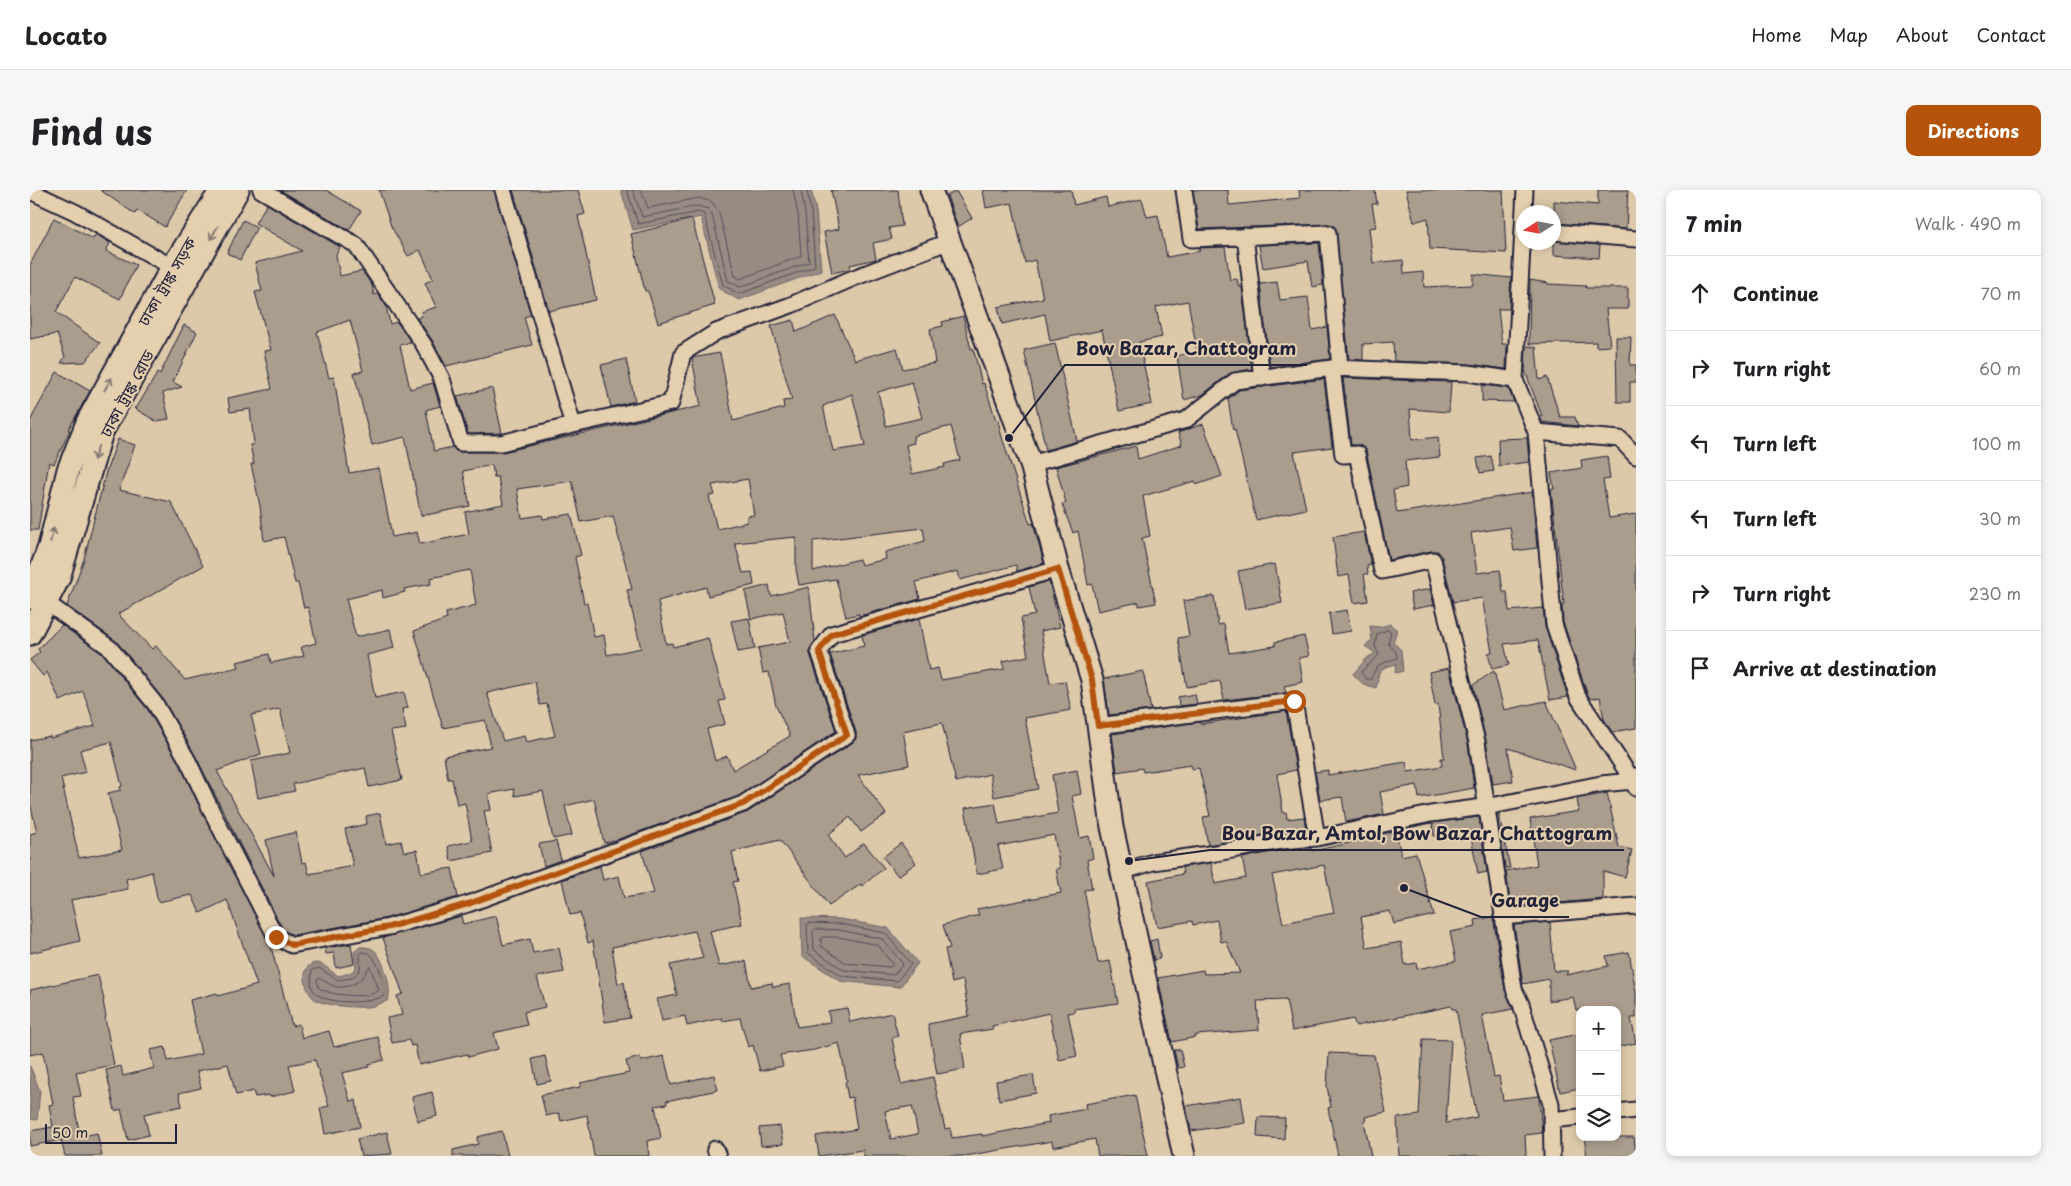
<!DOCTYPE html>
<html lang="en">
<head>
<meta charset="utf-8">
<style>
  body { margin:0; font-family:"Playpen Sans","Noto Sans Bengali",sans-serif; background:#f6f6f6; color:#202124 }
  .controls { position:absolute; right:15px; bottom:15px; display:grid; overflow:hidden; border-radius:10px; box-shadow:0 2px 8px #0003 }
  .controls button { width:45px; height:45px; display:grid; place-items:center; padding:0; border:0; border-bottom:1px solid #e0e0e0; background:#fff; color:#202124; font:25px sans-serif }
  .compass { position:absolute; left:1486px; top:15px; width:45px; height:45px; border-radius:50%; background:#fff; box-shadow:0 2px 8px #0003; rotate:259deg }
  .scale { position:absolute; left:15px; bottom:12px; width:132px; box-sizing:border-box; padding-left:5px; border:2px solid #22223b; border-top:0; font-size:14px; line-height:18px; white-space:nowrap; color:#22223b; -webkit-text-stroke:4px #e4d0af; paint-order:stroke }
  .stop { position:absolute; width:15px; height:15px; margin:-11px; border:4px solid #b45309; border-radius:50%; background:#fff }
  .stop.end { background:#b45309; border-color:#fff; box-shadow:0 1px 5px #0008 }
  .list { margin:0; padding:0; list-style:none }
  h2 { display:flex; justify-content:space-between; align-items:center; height:65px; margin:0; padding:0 20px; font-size:21px }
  h2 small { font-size:16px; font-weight:400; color:#757577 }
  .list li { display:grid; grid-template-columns:32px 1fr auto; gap:15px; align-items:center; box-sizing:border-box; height:75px; padding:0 20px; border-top:1px solid #e0e0e0 }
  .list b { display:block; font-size:19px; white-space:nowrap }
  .list em { font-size:16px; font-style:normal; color:#757577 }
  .icon { flex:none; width:28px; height:28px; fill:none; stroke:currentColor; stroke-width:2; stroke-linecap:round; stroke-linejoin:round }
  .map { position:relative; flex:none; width:1606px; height:966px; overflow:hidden; border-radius:10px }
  header { display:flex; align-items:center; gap:30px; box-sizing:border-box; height:70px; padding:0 25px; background:#fff; border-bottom:1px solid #e0e0e0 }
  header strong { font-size:24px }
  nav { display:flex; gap:28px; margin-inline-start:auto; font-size:18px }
  .intro { display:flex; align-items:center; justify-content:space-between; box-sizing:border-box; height:120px; padding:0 30px }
  h1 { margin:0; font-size:35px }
  .button { padding:12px 22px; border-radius:10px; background:#b45309; color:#fff; font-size:18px; font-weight:700 }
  main { display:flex; gap:30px; padding:0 30px }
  aside { flex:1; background:#fff; border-radius:10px; box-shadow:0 2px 8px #0003 }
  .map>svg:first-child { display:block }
</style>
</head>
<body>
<header>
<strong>Locato</strong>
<nav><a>Home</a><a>Map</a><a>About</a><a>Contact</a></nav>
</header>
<div class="intro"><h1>Find us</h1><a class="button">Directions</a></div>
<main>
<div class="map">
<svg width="1606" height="966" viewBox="0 0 1606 966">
  <rect width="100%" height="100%" fill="#dcc9aa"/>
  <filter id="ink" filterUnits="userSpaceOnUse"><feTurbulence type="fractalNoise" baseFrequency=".02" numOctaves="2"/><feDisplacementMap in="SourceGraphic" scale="10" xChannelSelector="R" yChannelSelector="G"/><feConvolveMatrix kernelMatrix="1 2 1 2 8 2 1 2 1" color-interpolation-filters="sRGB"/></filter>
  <g filter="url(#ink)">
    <path fill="#988b82" stroke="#696166" d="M591 0H781L786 21 791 80 709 110 689 99 671 27 603 40Z
      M1360 434 1367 440 1363 452 1371 460 1373 481 1365 483 1366 474 1355 477 1349 482 1346 498 1333 494 1323 484 1337 468 1345 463 1335 456 1342 450 1340 436 1350 437Z
      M771 728 811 729 858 738 888 773 870 797 810 791 772 766Z
      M330 757C335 757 341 757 345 761 353 768 364 802 357 811 351 813 346 816 339 817 328 818 296 816 286 810 275 804 268 774 286 773 295 773 301 783 309 786L320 783 326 778 324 762Z
      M0 876 10 901 7 930 0 929Z"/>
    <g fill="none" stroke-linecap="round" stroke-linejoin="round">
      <path stroke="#514c57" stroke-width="1" d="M597 0 608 34 669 22 674 24 693 95 709 104 785 76 781 22 777 0
        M603 0 612 27 668 16 678 19 682 25 698 91 710 97 779 72 775 23 771 0
        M611 0 618 18 669 8 682 12 689 23 705 86 710 89 771 66 768 24 763 0
        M1358 440 1361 442 1358 453 1366 462 1367 468C1351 475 1348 471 1341 489H1336L1331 482 1349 465 1345 456 1347 444Z
        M779 733 811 734 855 743 881 774 867 791 812 786 778 763 777 735Z
        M786 739 810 740 852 749 873 774 864 785 814 780 784 760 783 742Z
        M793 747H809L848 755 863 775 860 777 816 773 791 756V749Z
        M332 762 339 763C347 769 358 797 354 806 338 814 297 815 284 802L281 794 282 780 289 778 308 790 322 788 330 780V764Z
        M340 777 349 800C341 810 298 805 289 798L287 790 289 788C295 791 301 796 308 797 321 798 334 790 338 778Z"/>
    </g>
    <path fill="#ab9d8d" stroke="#22223b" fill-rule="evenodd" d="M70 0H157L135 37 107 20 105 24Z
      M250 0H296L331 21 319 40Z
      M349 0H464L501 125 494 127 502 155 416 176 402 150 387 128 392 126 391 122 406 117 395 93 403 89 390 60 378 66 361 36Z
      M483 0H548L555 24 548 26 566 110 519 121Z
      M801 0H868L872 36 859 38 862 49 843 53 846 69 820 75V79L802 83 794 42 809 39Z
      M953 0H1041L1044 15 1076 7 1078 17 1112 9 1117 27 1128 25 1137 67 1170 61 1169 58 1195 57 1200 90 1207 89 1209 97H1212L1222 179 1200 183 1172 205 1154 210 1147 166 1167 161 1158 111 1126 117 1132 147 1109 152 1122 214 1089 221 1072 140 1020 151 1015 124 972 134 968 117 1013 108 1005 70 995 73 982 13 956 18Z
      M1163 0H1198L1199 15 1270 8 1269 0H1345L1347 14H1342L1346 37 1339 38 1343 73 1373 70 1374 84 1393 82 1394 97 1443 95V84L1481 88 1479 119H1468L1472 154H1477L1476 179 1438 174 1364 171 1363 152 1333 154V170L1319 169 1305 37 1298 34 1169 39Z
      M1376 0H1473L1476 63 1400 59 1398 28 1384 32Z
      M1568 0H1598L1596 39 1524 33V11L1568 15Z
      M926 1 942 28 928 37 917 6Z
      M237 14 310 57 306 65 310 86 332 81 342 95 344 105 348 104 356 116 360 134 367 132 381 152 370 155 380 199 403 193 410 216 396 220 404 261 423 257 426 261 431 262H473L671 216 662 168 690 163 703 231 754 218 753 211 762 210 741 136 763 130 766 142 805 125 825 170 867 158 873 179 905 173 900 139 913 136 912 132 933 126 941 159 943 158 952 194 954 193 966 230 968 229 971 244 1000 334 1003 333 1014 373 987 381 986 375 930 390 928 381 886 392 890 409 829 426V424L816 427 806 389 769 395 766 379V347L705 353 713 383 722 382 724 395 678 406 676 397 628 411 636 454 642 453 643 457 678 448 695 510 689 511 695 534 677 539 685 571 697 566 703 580 760 546 746 516 739 482 733 483 728 458 760 452 753 422 721 429 715 401 739 395 741 406 779 397 785 451 780 459V464L806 541 709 606 586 650 574 653 564 609 535 616 542 645 523 649 513 601 485 606 484 599 458 604 461 620 454 621 462 663 421 671 418 656 442 651 435 613 427 615 422 589H418L414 566 461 557 455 530 413 538 384 441 417 429 416 423 446 415 440 380 400 388 401 394 374 399 375 402 353 408 352 400 316 409 326 447 360 439 364 458 337 465 345 508 374 502 378 518 372 519 376 539 361 541 372 590 339 597 335 578 263 594 265 601 228 608 221 571 260 563 250 519 221 525 231 564 187 581 244 686 236 650 266 642 272 673 276 672 279 684 323 676 315 639 337 634 336 626 350 623 356 654 371 651 374 662 387 660 391 683 422 678 428 707 357 728 263 745 253 740 166 567 133 509 87 452 37 416 54 369 76 282 88 249 105 255 89 300 141 312 173 376 88 424 122 459 126 456 155 490 209 477 207 472 239 464 241 473 274 466 271 457 286 453 278 417 274 418 268 393H265L254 347 234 351 230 316 221 274H224L220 255 224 254 220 219 200 222 198 208 242 199 234 161 241 160 225 102 232 101 225 73 272 61 225 33ZM320 130 333 181 324 183 342 255 375 247 391 326 440 316 433 281 462 275 464 287H468L473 314 435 322 439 344 390 354 387 342 362 347 349 278 319 283 304 187 299 188 287 142ZM882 192 892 228 856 236 848 202ZM822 204 835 256 803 261 793 216ZM921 236 930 270 914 274 915 277 882 284 876 255 884 253 883 246ZM718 289 724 325 717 326V332L687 339 679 306 685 305 682 295ZM542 291 551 332 583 326 602 399 597 400 611 458 577 465 574 445 564 447 557 413H554L545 367 551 365 541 324 513 329 512 325 492 328 487 299ZM893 338 895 351 855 362 856 369 831 375 829 369 783 381V351ZM505 492 510 515 517 514 525 546 496 552 494 546 473 551 457 503Z
      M24 28 63 49 66 44 80 53 76 61 106 75 90 109 45 87 26 122 70 153 55 172 31 173 35 167 27 144 0 149V75Z
      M662 29 685 115 628 133 618 101H615L601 44Z
      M213 30 227 37 210 70 197 63Z
      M1524 51 1570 55 1569 68 1524 65Z
      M1289 53 1293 95 1282 97 1278 71 1233 78 1229 55Z
      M1500 90 1518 93V94L1556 96V98H1598V119H1576L1580 156 1566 157V152L1499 154Z
      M1247 92 1250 110 1278 107 1282 140 1297 137 1300 169 1240 177 1230 94Z
      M154 135 167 142 143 192 152 197 133 203 139 229 126 231 104 218 107 217 128 182 130 184Z
      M1586 147H1601L1600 175H1606V192H1600V212H1587Z
      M1025 153 1047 251 1016 260 994 160Z
      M1496 156 1506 157 1509 190 1517 187 1530 227H1545L1548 236 1512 232 1510 226H1512L1495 181Z
      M596 169 605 211 581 217 571 175Z
      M27 182 60 201 38 240H40L24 274 19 272 8 340H0V231Z
      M1313 188 1421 192 1419 222 1380 219 1382 250 1408 247 1410 267 1375 271 1377 297 1363 300 1367 323 1502 302 1507 358 1484 361 1480 337 1441 343 1447 383 1470 380 1473 402H1477L1479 421 1513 418 1515 437 1538 507 1520 510 1508 450 1474 454 1479 475 1462 479 1458 463 1462 462 1452 408 1423 412 1412 368 1408 361H1401L1359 370 1336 260 1330 255H1321Z
      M1294 189 1302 257 1264 262 1276 319 1226 330 1205 239 1203 240 1198 209 1209 200Z
      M1452 195 1478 198 1484 212 1452 211Z
      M462 198 472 243 438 244 427 206Z
      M1173 234 1192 286 1166 295 1165 291 1113 306 1120 346 1112 348 1126 413 1109 416V412L1068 421 1062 394 1058 395 1048 341 1043 343 1032 314 1036 313 1026 277 1106 256 1108 269 1152 255 1148 243Z
      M1497 248 1499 272 1469 276 1468 249Z
      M1461 266 1464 281 1450 283 1447 268Z
      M1577 266 1580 289 1573 290 1579 328 1606 324V538L1582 542 1574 529 1570 507 1560 509 1557 503 1533 432 1532 416 1534 415 1521 299H1524L1521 283 1552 278 1551 270Z
      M1334 342 1341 375 1337 376 1338 384H1334L1338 411 1324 413 1319 385 1308 387 1303 347Z
      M1245 374 1252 413 1215 419 1208 381Z
      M1019 391 1030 437 1011 441 1020 493 1035 491 1041 520 995 528 1008 599 964 607 960 584 926 592 912 533 873 541 879 575 828 585 856 624 831 642 820 627 798 645 815 668 834 653 854 678 832 696 831 694 799 716 750 650 702 662 708 691 703 692 712 734 680 741 689 776 716 771 721 797 742 793 743 797 760 794 767 837 800 832 798 821 817 818 820 832 862 823 868 846 862 848 871 894 903 887 915 939 920 938 922 948 952 944V946L1019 933 1018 926 1056 919 1055 914 1105 905 1118 966H1068L1065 949 1023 957 1022 951 935 966H834L833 960 789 966 786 946 827 939 822 907 818 908 815 892 817 891 809 853 784 860 750 865 753 876 730 881 723 855 718 857 710 828 693 831 692 828 657 836 655 826 632 831 627 809 647 805 640 775 673 768 665 741 582 757 588 794 594 792 600 828 575 832 563 751 558 753 550 723 540 725 532 690 570 676 573 690 589 686 594 708 624 703 612 661 718 622 822 553 826 549V542L800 464 834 456 832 445 889 429 899 480 908 478 911 490 974 479 973 471 998 466 991 428 1005 425 999 397ZM882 916 888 944 861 949 855 921Z
      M1400 399 1404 415 1383 419 1380 403Z
      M1184 406 1188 435 1194 434 1199 463 1245 456V452L1274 446 1279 466 1269 468 1273 492 1254 496 1256 503 1194 510 1190 491 1157 497 1148 448 1159 446 1153 411Z
      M1317 420 1321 441 1302 444 1299 423Z
      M719 428 725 459 708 462 701 431Z
      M32 435 74 465 118 520 150 575 174 626 240 753 262 836 269 834 272 848 299 841 304 857 348 847 354 870 339 874V877L312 883 320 911 326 910 330 937 295 944 290 918 299 916 285 870 259 875 265 901 240 907 239 905 225 907 223 901 206 905 198 874 167 881 171 898 149 903 152 916 114 924 119 945 98 950 91 919 85 921 76 880 91 876 93 886 124 878 120 860 135 857 138 871 171 864 160 810 187 803 188 806 227 795 197 710 170 723 162 705 128 712 122 682 96 689 98 699 41 710 50 751 0 763V644L7 642 0 613V550L20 546V548L65 536 53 501 30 511 17 482 13 486 0 470 10 462 8 459ZM81 552 92 596 90 597 91 600 78 603 92 660 49 668 31 588 56 582 50 560Z
      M1419 478 1438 554 1444 598 1389 608 1387 595 1350 602 1354 624 1316 632 1312 607 1290 610 1285 582 1298 580V585L1376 572 1378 582 1412 576 1411 568H1414L1408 514 1405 515 1399 482Z
      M1113 481 1121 520 1079 525 1074 489Z
      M1464 481 1474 520 1516 511 1546 580 1478 558 1483 591 1463 594 1456 551 1443 495Z
      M1165 504 1167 514 1149 516 1148 507Z
      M1256 521 1266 580 1247 584 1253 623 1256 622 1257 629 1274 627 1276 640 1249 642 1178 655 1173 627 1180 626 1169 578 1162 579 1161 575 1113 582 1112 578 1087 582 1082 544 1170 532V534Z
      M1047 580 1051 604 1042 606 1050 648 1059 646 1063 668 1057 670 1062 699 1054 700 1068 773 1080 771 1088 813 1044 819V822L1038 823 1047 866 1029 870 1019 823 962 836 963 839 930 844 935 879 907 884 898 834 939 826 933 790 922 793 915 759 920 758 913 735 949 725 947 719 1031 703 1026 679 1030 678 1024 645 968 656 973 679 947 684 935 618 965 613 969 634 1028 623 1022 585Z
      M1577 603 1589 657 1602 660 1595 687 1573 681V709L1481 717 1476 681 1507 675 1500 629 1549 621 1547 609Z
      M1467 624H1469L1480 678H1475Z
      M1449 627 1457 682 1448 684 1440 641 1404 646 1402 633Z
      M1366 641 1371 666 1386 663 1404 725 1364 734 1360 721 1331 727 1337 758 1371 752 1375 775 1386 773 1387 779 1426 771 1420 742 1446 737 1445 730 1463 727 1475 800 1483 819 1452 825 1464 887 1469 886 1473 910 1509 906 1512 943 1495 945 1496 966H1369L1367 928 1389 925 1393 849 1421 850 1416 933 1447 927 1426 819H1422L1421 816 1326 836 1323 829 1262 841 1256 810 1227 811 1229 840 1166 845V847L1142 852 1128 788 1173 780 1174 784 1210 783 1196 751 1191 752 1187 730 1163 735 1162 731 1127 737 1118 691 1153 684 1152 677 1181 673 1185 694 1216 688 1212 668 1252 660 1281 658 1282 661 1320 653V651ZM1294 675 1304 723 1253 733 1242 685Z
      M526 651 531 670 514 676 509 654Z
      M871 653 886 673 868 686 853 667Z
      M431 726 433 734 466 726 473 755 500 749 503 763 529 758 534 782 507 787 515 817 494 822 497 835 464 843 468 859 438 867 437 864 389 875 385 855 381 856 379 850 362 853 357 828 372 825 367 806 373 804 353 748Z
      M1520 732 1524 781H1538L1536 785 1578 776 1576 766 1599 762 1606 803V828H1601L1606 853 1587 857V820H1546L1543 807 1519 811V789L1493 794 1484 735Z
      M1127 749 1130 768 1124 770 1120 751Z
      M321 754 324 774 306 778 304 763 296 764 295 758Z
      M68 785 74 810 73 811 76 827 75 828 84 875 46 882 51 906 43 907 50 947 67 943 72 966H35L31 950 0 956V941L23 937 19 915 23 914 13 862 0 865V800Z
      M1550 844V898L1530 902 1519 850Z
      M1150 859 1154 877 1148 878 1144 860Z
      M1299 863 1344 865 1356 922 1335 927 1336 931H1334L1341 966H1308L1298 918 1301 917 1297 896Z
      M515 866 521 891 507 894 502 869Z
      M634 866 641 895 684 885 688 900 636 911 637 914 625 916 631 948 617 951 619 966H564L557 925 531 931 529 923 516 926 511 905 550 897V893L599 883 596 871 610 867 611 871Z
      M1003 885 1006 903 969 910 966 891Z
      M402 902 407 926 388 931 382 907Z
      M1211 907 1215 933 1161 941 1156 916Z
      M1228 927 1255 928 1254 949 1227 947Z
      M750 936 753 954 731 956 729 938Z
      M472 941 478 966H423V960L448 954 447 947Z
      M357 942 362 964 331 966 327 949Z
      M1554 947H1604L1606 966H1557Z"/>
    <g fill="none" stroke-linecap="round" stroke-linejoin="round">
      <defs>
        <path id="street" d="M231 0 326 55 394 155 412 189 431 253H471L543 235 641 213 653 163 686 142 761 115 821 89 920 51
          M473 0 543 235
          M1154 0 1161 49 1298 43 1310 178
          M1495 0 1485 190 1506 242 1524 434 1548 507 1603 591 1606 586
          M0 1 45 22 149 81
          M1524 42 1606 49
          M1215 46 1232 188
          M1302 178 1313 265 1327 264 1352 381 1403 370 1447 552 1484 799 1491 814 1521 914 1522 966
          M1506 242 1590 249 1606 266
          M1001 274 1156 230 1205 191 1302 178 1438 183 1485 190
          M17 413 80 458 126 515 158 571 182 622 246 747 262 755 359 737 438 714 713 614 817 545 789 461 802 444 1028 379
          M1068 536 1264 511 1287 648
          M1091 682 1123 672 1186 663 1251 651 1287 648 1401 624 1461 616 1571 594 1603 591 1606 598
          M1472 727 1606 716
          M1587 922 1606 920
          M1521 930 1550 927
          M685 959 688 966"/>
        <path id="secondary" d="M901 0 1001 274 1028 379 1062 490 1082 637 1154 966
          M0 408 19 357 38 280 58 230 142 77 191 0
          M0 444 29 388 72 242 208 0"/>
      </defs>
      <use href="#street" stroke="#22223b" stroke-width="19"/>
      <use href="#secondary" stroke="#22223b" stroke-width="25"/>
      <use href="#street" stroke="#e4d0af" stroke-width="15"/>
      <use href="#secondary" stroke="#e4d0af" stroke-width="21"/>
    </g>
    <defs><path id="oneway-shaft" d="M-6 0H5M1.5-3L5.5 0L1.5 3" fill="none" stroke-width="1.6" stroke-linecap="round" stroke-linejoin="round" transform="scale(1.25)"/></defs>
    <g stroke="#837975">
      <use href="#oneway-shaft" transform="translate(184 43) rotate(119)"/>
      <use href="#oneway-shaft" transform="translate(78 194) rotate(-61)"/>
      <use href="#oneway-shaft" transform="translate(66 263) rotate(107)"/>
      <use href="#oneway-shaft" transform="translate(22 345) rotate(-76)"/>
    </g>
  </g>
  <g fill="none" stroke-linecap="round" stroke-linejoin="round" filter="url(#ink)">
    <path stroke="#b45309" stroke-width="6" d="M246 747 262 755 359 737 438 714 713 614 817 545 789 461 802 444 1028 379 1062 490 1068 536 1264 511"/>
  </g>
  <g text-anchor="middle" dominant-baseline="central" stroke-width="4" stroke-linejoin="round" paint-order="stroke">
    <g font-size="16" fill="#22223b" stroke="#e4d0af">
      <text transform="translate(136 91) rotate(-60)">ঢাকা ট্রাঙ্ক সড়ক</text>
      <text transform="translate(96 203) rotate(-62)">ঢাকা ট্রাঙ্ক রোড</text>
    </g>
  </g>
  <path fill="none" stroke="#22223b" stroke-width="2" d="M979 248L1035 175H1277M1099 671L1180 660H1594M1374 698L1451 727H1539"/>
  <g fill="#22223b" stroke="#e4d0af" stroke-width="2">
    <circle cx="979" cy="248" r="5"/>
    <circle cx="1099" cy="671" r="5"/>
    <circle cx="1374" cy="698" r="5"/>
  </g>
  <g font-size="18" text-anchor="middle" font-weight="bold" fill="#22223b" stroke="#e4d0af" stroke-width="4" stroke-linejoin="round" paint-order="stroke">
    <text x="1156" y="165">Bow Bazar, Chattogram</text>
    <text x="1387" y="650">Bou Bazar, Amtol, Bow Bazar, Chattogram</text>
    <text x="1495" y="717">Garage</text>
  </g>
</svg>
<div class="controls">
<button>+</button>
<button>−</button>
<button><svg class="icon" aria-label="layers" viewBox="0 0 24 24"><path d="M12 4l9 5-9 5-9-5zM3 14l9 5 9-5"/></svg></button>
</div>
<svg class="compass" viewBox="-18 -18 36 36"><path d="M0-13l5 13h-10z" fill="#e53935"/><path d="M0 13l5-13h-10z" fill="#757577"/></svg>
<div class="scale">50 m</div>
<div class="stop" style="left:1264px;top:511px"></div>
<div class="stop end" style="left:246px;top:747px"></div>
</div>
<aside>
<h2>7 min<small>Walk · 490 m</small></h2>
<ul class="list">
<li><svg class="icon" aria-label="ahead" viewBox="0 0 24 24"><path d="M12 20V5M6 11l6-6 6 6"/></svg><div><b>Continue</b></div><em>70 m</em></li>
<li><svg class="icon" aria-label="right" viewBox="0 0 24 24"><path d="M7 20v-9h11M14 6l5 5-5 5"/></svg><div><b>Turn right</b></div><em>60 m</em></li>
<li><svg class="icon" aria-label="left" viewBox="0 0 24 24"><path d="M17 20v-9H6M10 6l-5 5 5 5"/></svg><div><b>Turn left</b></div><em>100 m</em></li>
<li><svg class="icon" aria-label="left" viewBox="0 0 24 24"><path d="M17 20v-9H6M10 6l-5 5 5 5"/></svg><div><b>Turn left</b></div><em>30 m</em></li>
<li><svg class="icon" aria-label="right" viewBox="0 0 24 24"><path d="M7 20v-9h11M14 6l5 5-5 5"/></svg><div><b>Turn right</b></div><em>230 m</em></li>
<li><svg class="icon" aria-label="arrive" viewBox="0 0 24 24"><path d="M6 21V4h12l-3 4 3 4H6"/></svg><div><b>Arrive at destination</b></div></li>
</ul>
</aside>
</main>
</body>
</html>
